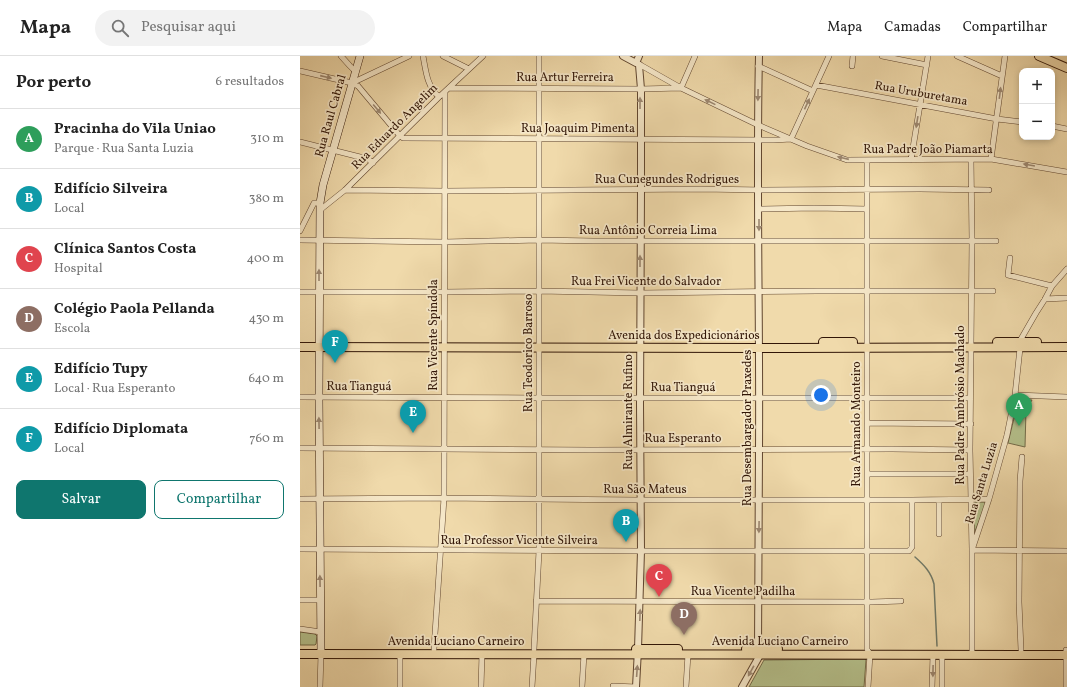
<!DOCTYPE html>
<html lang="pt">
<head>
<meta charset="utf-8">
<style>
  body { margin:0; font-family:Vollkorn,serif; background:#f2f2f2; color:#222 }
  .controls { position:absolute; right:12px; top:12px; display:grid; overflow:hidden; border-radius:8px; box-shadow:0 2px 6px #0003 }
  .controls button { width:36px; height:36px; display:grid; place-items:center; padding:0; border:0; border-bottom:1px solid #e0e0e0; background:#fff; color:#222; font:20px sans-serif }
  .you { position:absolute; left:521px; top:339px; width:14px; height:14px; margin:-10px; border:3px solid #fff; border-radius:50%; background:#1a73e8; box-shadow:0 0 0 6px #1a73e833 }
  .badge { display:grid; place-items:center; width:26px; height:26px; border-radius:50%; background:#0f766e; color:#fff; font-size:13px; font-weight:700 }
  .pin { position:absolute; translate:-50% -33px; filter:drop-shadow(0 1px 2px #0008) }
  .pin::after { content:''; position:absolute; top:21px; width:14px; height:12px; background:inherit; clip-path:polygon(0 0,100% 0,50% 100%) }
  .list { margin:0; padding:0; list-style:none }
  h2 { display:flex; justify-content:space-between; align-items:center; height:52px; margin:0; padding:0 16px; font-size:17px }
  h2 small { font-size:13px; font-weight:400; color:#767676 }
  .list li { display:grid; grid-template-columns:26px 1fr auto; gap:12px; align-items:center; box-sizing:border-box; height:60px; padding:0 16px; border-top:1px solid #e0e0e0 }
  .list b { display:block; font-size:15px; white-space:nowrap }
  .list p { margin:0; font-size:13px; white-space:nowrap; color:#767676 }
  .list em { font-size:13px; font-style:normal; color:#767676 }
  .actions { display:flex; gap:8px; padding:12px 16px }
  .actions a { flex:1; padding:9px 0; border:1px solid #0f766e; border-radius:8px; text-align:center; font-size:14px; color:#0f766e }
  .actions .main { background:#0f766e; color:#fff }
  .icon { flex:none; width:22px; height:22px; fill:none; stroke:currentColor; stroke-width:2; stroke-linecap:round; stroke-linejoin:round }
  .map { position:relative; flex:none; width:767px; height:631px; overflow:hidden }
  header { display:flex; align-items:center; gap:24px; box-sizing:border-box; height:56px; padding:0 20px; background:#fff; border-bottom:1px solid #e0e0e0 }
  header strong { font-size:19px }
  nav { display:flex; gap:22px; margin-inline-start:auto; font-size:14px }
  .search { width:280px; height:36px; background:#f2f2f2; display:flex; align-items:center; gap:10px; box-sizing:border-box; padding:0 14px; border-radius:22px; color:#767676; font-size:15px }
  main { display:flex }
  aside { flex:1; background:#fff }
  .map>svg:first-child { display:block }
</style>
</head>
<body>
<header>
<strong>Mapa</strong>
<div class="search"><svg class="icon" aria-label="search" viewBox="0 0 24 24"><circle cx="10" cy="10" r="6"/><path d="M15 15l6 6"/></svg>Pesquisar aqui</div>
<nav><a>Mapa</a><a>Camadas</a><a>Compartilhar</a></nav>
</header>
<main>
<aside>
<h2>Por perto<small>6 resultados</small></h2>
<ul class="list">
<li><span class="badge" style="background:#2e9e5b">A</span><div><b>Pracinha do Vila Uniao</b><p>Parque · Rua Santa Luzia</p></div><em>310 m</em></li>
<li><span class="badge" style="background:#0f9aa8">B</span><div><b>Edifício Silveira</b><p>Local</p></div><em>380 m</em></li>
<li><span class="badge" style="background:#e0444e">C</span><div><b>Clínica Santos Costa</b><p>Hospital</p></div><em>400 m</em></li>
<li><span class="badge" style="background:#8d6e63">D</span><div><b>Colégio Paola Pellanda</b><p>Escola</p></div><em>430 m</em></li>
<li><span class="badge" style="background:#0f9aa8">E</span><div><b>Edifício Tupy</b><p>Local · Rua Esperanto</p></div><em>640 m</em></li>
<li><span class="badge" style="background:#0f9aa8">F</span><div><b>Edifício Diplomata</b><p>Local</p></div><em>760 m</em></li>
</ul>
<div class="actions"><a class="main">Salvar</a><a>Compartilhar</a></div>
</aside>
<div class="map">
<svg width="767" height="631" viewBox="0 0 767 631">
  <rect width="100%" height="100%" fill="#f0daab"/>
  <filter id="stains"><feTurbulence type="fractalNoise" baseFrequency=".005" numOctaves="4"/><feColorMatrix values="0 0 0 0 .2 0 0 0 0 .09 0 0 0 0 .02 0 0 0 .5 -.17"/></filter>
  <radialGradient id="worn" r=".72"><stop offset=".6" stop-color="#630" stop-opacity="0"/><stop offset="1" stop-color="#630" stop-opacity=".3"/></radialGradient>
  <path fill="#b5c18c" stroke="#736b49" d="M719 344H732L726 354 725 391 708 387 718 346Z
    M674 446H685L686 448 675 475 674 476 673 447Z
    M0 576 15 578 17 580 16 588 15 589H0Z
    M565 603 566 604 564 631H449L464 604Z"/>
  <g fill="none" stroke-linecap="round" stroke-linejoin="round">
    <path stroke="#707967" stroke-width="1.5" d="M615 501C624 509 631 516 634 528L637 590"/>
    <defs>
      <path id="minor" d="M41 0 50 10 55 15
        M123 0C126 16 127 30 139 41
        M143 0 169 13
        M582 0 627 9
        M657 0 702 20
        M337 7 381 32 458 69 507 90 547 104 691 103 767 116
        M458 10 513 35
        M552 10 553 0
        M0 15 52 27 58 30 100 80 103 82 474 84 491 83 529 0
        M52 27 109 0
        M516 29 697 63 722 66
        M149 32 341 33 381 32 395 0
        M752 70 767 73
        M0 86 68 103 73 107
        M691 103 705 0
        M567 104V593L570 598 568 631
        M611 104 628 0
        M671 104 672 185 670 394 672 494V594
        M45 134 145 135 401 133 463 134 620 133 689 134
        M459 153 514 152 567 153
        M20 154 45 134 139 41 183 0
        M0 175 14 147H20
        M0 184 144 186 239 184 293 185H696
        M710 202 708 219 752 230
        M767 213 752 230 745 243 736 257 721 283 715 339 707 379 689 443 672 494 767 495
        M0 236H144L239 235 340 237 517 235H693
        M745 243 767 242
        M715 339 767 341
        M0 341 240 342H670
        M567 367 671 368
        M0 392 290 394 592 393 670 394
        M567 418H670
        M0 443 144 442 337 444H612L689 443
        M639 444V478
        M0 493 337 495H609L612 491V444
        M0 544H20
        M236 545 572 546 601 545
        M0 573 21 576
        M134 593 144 442 145 36
        M234 593 239 495V0
        M721 594 719 546 720 425 722 401
        M100 598V631
        M642 599V631
        M313 630 336 631
        M20 631 21 598
        M181 631 182 598
        M232 631 234 598
        M282 631 284 598
        M386 631 388 598
        M632 631 633 599
        M766 631V594"/>
      <path id="tertiary" d="M323 0 336 7 339 0
        M336 631 338 593 341 495 340 348 341 134V33L339 9
        M442 631 460 599 458 593C458 527 459 460 459 393 460 262 456 131 459 0"/>
      <path id="secondary" d="M21 598 19 341 20 147 23 129 60 0"/>
      <path id="primary" d="M739 0 767 12
        M523 286H553
        M697 286H737
        M0 291 487 292 767 291
        M336 593H378
        M446 593H478
        M0 598 767 599"/>
    </defs>
    <use href="#minor" stroke="#61462f" stroke-width="6"/>
    <use href="#tertiary" stroke="#61462f" stroke-width="8"/>
    <use href="#secondary" stroke="#311506" stroke-width="8"/>
    <use href="#primary" stroke="#311506" stroke-width="10"/>
    <use href="#minor" stroke="#f5e7c8" stroke-width="5"/>
    <use href="#tertiary" stroke="#f5e7c8" stroke-width="6"/>
    <use href="#secondary" stroke="#f5e7c8" stroke-width="7"/>
    <use href="#primary" stroke="#f0daab" stroke-width="8"/>
  </g>
  <defs><path id="oneway-solid" d="M-6-.8H1V-3.2L6.5 0L1 3.2V.8H-6Z"/></defs>
  <g fill="#9d8871">
    <use href="#oneway-solid" transform="translate(26 21) rotate(13)"/>
    <use href="#oneway-solid" transform="translate(700 37) rotate(-83)"/>
    <use href="#oneway-solid" transform="translate(458 39) rotate(91)"/>
    <use href="#oneway-solid" transform="translate(410 46) rotate(-154)"/>
    <use href="#oneway-solid" transform="translate(340 47) rotate(-90)"/>
    <use href="#oneway-solid" transform="translate(507 48) rotate(-65)"/>
    <use href="#oneway-solid" transform="translate(77 53) rotate(50)"/>
    <use href="#oneway-solid" transform="translate(617 66) rotate(99)"/>
    <use href="#oneway-solid" transform="translate(543 102) rotate(-167)"/>
    <use href="#oneway-solid" transform="translate(729 109) rotate(-170)"/>
    <use href="#oneway-solid" transform="translate(459 169) rotate(90)"/>
    <use href="#oneway-solid" transform="translate(340 205) rotate(-90)"/>
    <use href="#oneway-solid" transform="translate(19 219) rotate(-90)"/>
    <use href="#oneway-solid" transform="translate(19 367) rotate(-91)"/>
    <use href="#oneway-solid" transform="translate(459 471) rotate(91)"/>
    <use href="#oneway-solid" transform="translate(20 525) rotate(-91)"/>
    <use href="#oneway-solid" transform="translate(340 559) rotate(-88)"/>
    <use href="#oneway-solid" transform="translate(337 615) rotate(-86)"/>
    <use href="#oneway-solid" transform="translate(451 615) rotate(119)"/>
    <use href="#oneway-solid" transform="translate(633 615) rotate(91)"/>
  </g>
  <g text-anchor="middle" dominant-baseline="central" stroke-width="3.5" stroke-linejoin="round" paint-order="stroke">
    <g font-size="12" fill="#311506" stroke="#f5e7c8">
      <text x="265" y="22">Rua Artur Ferreira</text>
      <text transform="translate(621 38) rotate(10)">Rua Uruburetama</text>
      <text transform="translate(31 60) rotate(-74)">Rua Raul Cabral</text>
      <text transform="translate(95 71) rotate(-45)">Rua Eduardo Angelim</text>
      <text x="278" y="73">Rua Joaquim Pimenta</text>
      <text x="628" y="94">Rua Padre João Piamarta</text>
      <text x="367" y="124">Rua Cunegundes Rodrigues</text>
      <text x="348" y="175">Rua Antônio Correia Lima</text>
      <text x="346" y="226">Rua Frei Vicente do Salvador</text>
      <text transform="translate(134 279) rotate(-90)">Rua Vicente Spíndola</text>
      <text x="384" y="280">Avenida dos Expedicionários</text>
      <text transform="translate(229 297) rotate(-90)">Rua Teodorico Barroso</text>
      <text x="59" y="331">Rua Tianguá</text>
      <text x="383" y="332">Rua Tianguá</text>
      <text transform="translate(661 349) rotate(-90)">Rua Padre Ambrósio Machado</text>
      <text transform="translate(329 356) rotate(-90)">Rua Almirante Rufino</text>
      <text transform="translate(557 368) rotate(-90)">Rua Armando Monteiro</text>
      <text transform="translate(448 372) rotate(-90)">Rua Desembargador Praxedes</text>
      <text x="383" y="383">Rua Esperanto</text>
      <text transform="translate(682 427) rotate(-73)">Rua Santa Luzia</text>
      <text x="345" y="434">Rua São Mateus</text>
      <text x="219" y="485">Rua Professor Vicente Silveira</text>
      <text x="443" y="536">Rua Vicente Padilha</text>
      <text x="156" y="586">Avenida Luciano Carneiro</text>
      <text x="480" y="586">Avenida Luciano Carneiro</text>
    </g>
  </g>
  <rect width="100%" height="100%" filter="url(#stains)"/>
  <rect width="100%" height="100%" fill="url(#worn)"/>
</svg>
<div class="controls">
<button>+</button>
<button>−</button>
</div>
<div class="you"></div>
<div class="pin badge" style="left:719px;top:370px;background:#2e9e5b">A</div>
<div class="pin badge" style="left:326px;top:486px;background:#0f9aa8">B</div>
<div class="pin badge" style="left:359px;top:541px;background:#e0444e">C</div>
<div class="pin badge" style="left:384px;top:579px;background:#8d6e63">D</div>
<div class="pin badge" style="left:113px;top:377px;background:#0f9aa8">E</div>
<div class="pin badge" style="left:35px;top:307px;background:#0f9aa8">F</div>
</div>
</main>
</body>
</html>
